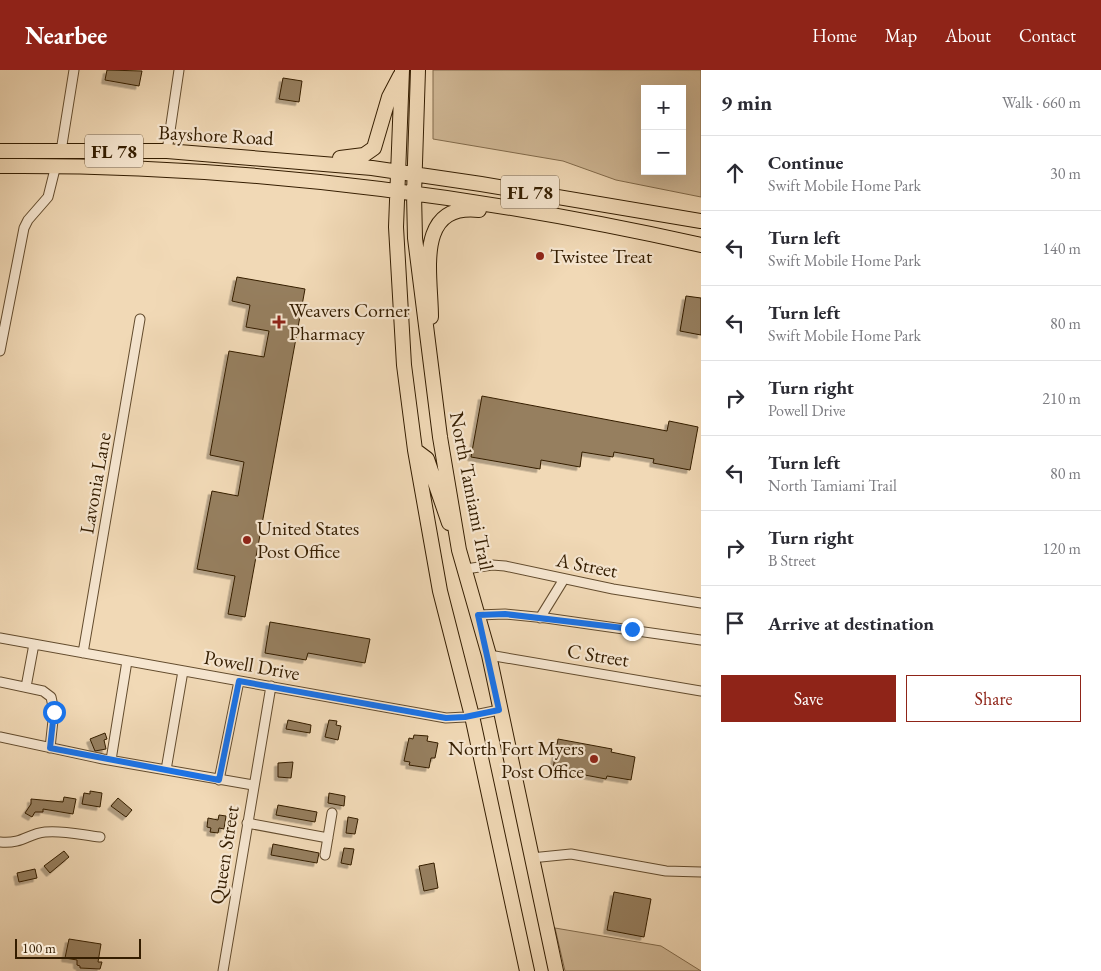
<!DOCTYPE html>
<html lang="en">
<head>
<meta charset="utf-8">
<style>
  body { margin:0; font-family:"EB Garamond",serif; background:#f7f7f7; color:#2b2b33 }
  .controls { position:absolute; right:15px; top:15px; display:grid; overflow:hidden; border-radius:0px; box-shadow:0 5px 20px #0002 }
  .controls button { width:45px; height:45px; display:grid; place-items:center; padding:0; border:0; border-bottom:1px solid #e1e1e2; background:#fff; color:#2b2b33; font:25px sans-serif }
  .scale { position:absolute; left:15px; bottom:12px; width:126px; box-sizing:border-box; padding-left:5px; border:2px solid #341d00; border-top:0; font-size:14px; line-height:18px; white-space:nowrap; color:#341d00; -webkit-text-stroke:4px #f6e6d0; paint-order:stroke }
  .stop { position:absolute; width:15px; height:15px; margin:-11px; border:4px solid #1a73e8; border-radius:50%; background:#fff }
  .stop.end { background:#1a73e8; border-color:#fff; box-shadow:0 1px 5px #0008 }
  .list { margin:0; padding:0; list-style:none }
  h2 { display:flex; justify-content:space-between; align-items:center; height:65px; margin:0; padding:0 20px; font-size:21px }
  h2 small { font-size:16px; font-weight:400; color:#7c7c81 }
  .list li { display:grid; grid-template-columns:32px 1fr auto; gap:15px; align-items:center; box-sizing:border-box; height:75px; padding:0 20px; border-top:1px solid #e1e1e2 }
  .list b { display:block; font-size:19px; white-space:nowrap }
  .list p { margin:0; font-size:16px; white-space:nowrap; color:#7c7c81 }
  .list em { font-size:16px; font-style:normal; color:#7c7c81 }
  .actions { display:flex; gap:10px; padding:15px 20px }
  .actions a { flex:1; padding:11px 0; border:1px solid #8f2418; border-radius:0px; text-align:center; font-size:18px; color:#8f2418 }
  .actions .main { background:#8f2418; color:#fff }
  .icon { flex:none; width:28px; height:28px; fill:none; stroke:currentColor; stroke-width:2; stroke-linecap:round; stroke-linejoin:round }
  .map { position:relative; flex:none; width:701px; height:901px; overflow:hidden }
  header { display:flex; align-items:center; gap:30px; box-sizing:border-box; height:70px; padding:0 25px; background:#8f2418; color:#fff }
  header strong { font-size:24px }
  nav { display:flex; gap:28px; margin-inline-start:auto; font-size:18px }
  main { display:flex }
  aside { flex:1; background:#fff }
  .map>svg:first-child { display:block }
</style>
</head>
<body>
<header>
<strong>Nearbee</strong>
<nav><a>Home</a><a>Map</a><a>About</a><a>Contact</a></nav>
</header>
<main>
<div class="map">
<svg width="701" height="901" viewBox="0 0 701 901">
  <defs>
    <filter id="shadow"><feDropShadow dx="-3.5" dy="3.5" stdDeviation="0" flood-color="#0004"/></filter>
  </defs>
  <rect width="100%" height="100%" fill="#f1d9b6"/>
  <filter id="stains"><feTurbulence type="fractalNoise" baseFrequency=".004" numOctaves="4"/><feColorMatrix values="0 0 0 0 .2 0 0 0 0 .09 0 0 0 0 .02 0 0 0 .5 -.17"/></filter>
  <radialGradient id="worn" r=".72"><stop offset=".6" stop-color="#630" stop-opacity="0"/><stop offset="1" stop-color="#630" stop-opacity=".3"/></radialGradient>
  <path fill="#d1b997" stroke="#826b4c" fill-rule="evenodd" d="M433 0H701V127L616 110 563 91 433 69ZM645 19H682V101H645Z
    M555 858 661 876 701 901H565Z"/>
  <path fill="#967f5f" stroke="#341d00" filter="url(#shadow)" d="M107 0 142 1 139 16 105 10Z
    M283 8 302 11 299 32 279 29Z
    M237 207 305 219 245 547 228 544 235 506 197 499 212 421 238 426 244 392 210 385 229 281 264 287 269 261 246 257 250 235 232 231Z
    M686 226 701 228V265L680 261Z
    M482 326 667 361 669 351 698 357 690 400 653 393 654 389 614 382 613 387 582 382 580 397 541 390 540 399 471 387Z
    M270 552 370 569 365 593 308 583 306 590 265 583Z
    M288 650 311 655 310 663 286 659Z
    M329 650 337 651 336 655 341 656 338 670 325 667Z
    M105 663 107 669 104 670 106 679 95 681 90 669Z
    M414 665 428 666 427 671 438 673 435 688H431L429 698 409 695 410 692 404 691 409 668 413 669Z
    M558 669 612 679 611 682 635 687 631 710 607 706 606 709 553 699Z
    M293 692 291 708 278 707V693Z
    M90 721 102 723 100 737 82 734 84 723 90 724Z
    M329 723 345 726 344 736 328 733Z
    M64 727 76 729 73 744 43 739V742H35L32 747 25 743 31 734V729L63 732Z
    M118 728 132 740 126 747 111 736Z
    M278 735 317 742 315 752 276 745Z
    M219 745 226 746 224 759 219 758 218 763 210 762 211 758 207 757 208 748 218 750Z
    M348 747 358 749 355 764 346 763Z
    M273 774 319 783 317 793 271 785Z
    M344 778 354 779 351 795 341 793Z
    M64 781 69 787 50 803 44 796Z
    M434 793 438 818 424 821 419 796Z
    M35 799 37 808 19 812 17 803Z
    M614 822 651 829 644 867 607 860Z
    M69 869 101 874 98 892H102L100 899 80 898V896L77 895V890L65 888Z"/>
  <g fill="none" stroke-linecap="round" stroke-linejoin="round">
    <defs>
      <path id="street" d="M61 81 74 0
        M167 81 179 0
        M0 281 24 158 28 150 48 127 56 95
        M466 499 492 495 505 496 613 519 701 533
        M478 545 505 544 546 548 701 570
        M540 548 564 509
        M0 568 446 648 465 647 499 640
        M83 583 140 249
        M489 585 701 621
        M0 612 43 621 51 627 54 641 50 678
        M26 617 34 574
        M0 667 103 689 253 715
        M111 690 127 591
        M166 700 183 601
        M219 710 239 611
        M247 753 328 768
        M0 772C23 774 27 764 45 762 63 760 82 765 100 767
        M325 785 332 743
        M531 788 571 784 666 801 701 802
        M223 901 271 616"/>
      <path id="primary" d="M402 0 396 157 404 295 415 380 440 521 472 646 527 901
        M418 0 414 124 415 168 440 367 459 480 489 585 556 901
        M0 81H167L372 98 481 114 701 151
        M340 88 364 85 374 78 389 27 400 6
        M0 96C235 94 472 124 701 175
        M431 247C431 205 414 133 479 140
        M415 380 427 389 449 453"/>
    </defs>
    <use href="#street" stroke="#634c2e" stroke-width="11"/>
    <use href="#primary" stroke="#341d00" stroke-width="16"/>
    <use href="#street" stroke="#f6e6d0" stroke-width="9"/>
    <use href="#primary" stroke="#f1d9b6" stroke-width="14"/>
  </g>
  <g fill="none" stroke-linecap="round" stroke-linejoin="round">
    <path stroke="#1a73e8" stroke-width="6" d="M54 642 50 678 219 710 239 611 446 648 465 647 499 640 478 545 505 544 632 559"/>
  </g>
  <g fill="#8f2418" stroke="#f6e6d0" stroke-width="2">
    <circle cx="540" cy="186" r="5"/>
    <path d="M276.5 244.5h5v5h5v5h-5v5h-5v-5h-5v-5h5z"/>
    <circle cx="247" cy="470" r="5"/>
    <circle cx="594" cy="689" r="5"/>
  </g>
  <g text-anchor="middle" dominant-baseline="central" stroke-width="4.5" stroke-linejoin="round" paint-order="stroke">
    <g fill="#f6e6d0" stroke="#6e593e" stroke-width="1">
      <rect x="85" y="64.5" width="58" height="33" rx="4"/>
      <rect x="501" y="105.5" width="58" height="33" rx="4"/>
    </g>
    <g font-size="19" font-weight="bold" fill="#341d00">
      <text x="114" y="81">FL 78</text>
      <text x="530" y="122">FL 78</text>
    </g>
    <g font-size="20" fill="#341d00" stroke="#f6e6d0">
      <text transform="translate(216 65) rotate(3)">Bayshore Road</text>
      <text transform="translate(95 413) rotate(-80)">Lavonia Lane</text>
      <text transform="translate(472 421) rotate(79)">North Tamiami Trail</text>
      <text transform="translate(587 495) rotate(11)">A Street</text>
      <text transform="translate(598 585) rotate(9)">C Street</text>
      <text transform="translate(252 595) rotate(10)">Powell Drive</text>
      <text transform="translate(224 785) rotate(-81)">Queen Street</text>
    </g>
    <g font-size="20" fill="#341d00" stroke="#f6e6d0" text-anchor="start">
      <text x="550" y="186">Twistee Treat</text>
      <text x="289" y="240">Weavers Corner<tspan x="289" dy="23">Pharmacy</tspan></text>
      <text x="257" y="458">United States<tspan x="257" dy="23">Post Office</tspan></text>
      <text x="584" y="678" text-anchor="end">North Fort Myers<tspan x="584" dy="23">Post Office</tspan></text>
    </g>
  </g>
  <rect width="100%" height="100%" filter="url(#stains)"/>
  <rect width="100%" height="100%" fill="url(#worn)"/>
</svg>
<div class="controls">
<button>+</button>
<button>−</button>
</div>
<div class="scale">100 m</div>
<div class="stop" style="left:54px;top:642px"></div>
<div class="stop end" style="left:632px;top:559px"></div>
</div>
<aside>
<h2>9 min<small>Walk · 660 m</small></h2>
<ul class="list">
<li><svg class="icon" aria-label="ahead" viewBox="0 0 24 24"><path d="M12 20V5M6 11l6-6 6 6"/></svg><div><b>Continue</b><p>Swift Mobile Home Park</p></div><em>30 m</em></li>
<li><svg class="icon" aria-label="left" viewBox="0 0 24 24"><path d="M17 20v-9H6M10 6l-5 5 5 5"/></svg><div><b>Turn left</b><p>Swift Mobile Home Park</p></div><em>140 m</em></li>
<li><svg class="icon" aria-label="left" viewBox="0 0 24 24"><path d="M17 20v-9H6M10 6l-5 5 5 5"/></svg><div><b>Turn left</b><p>Swift Mobile Home Park</p></div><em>80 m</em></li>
<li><svg class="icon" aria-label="right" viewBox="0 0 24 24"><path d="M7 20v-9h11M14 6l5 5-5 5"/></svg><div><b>Turn right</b><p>Powell Drive</p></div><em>210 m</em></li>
<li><svg class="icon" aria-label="left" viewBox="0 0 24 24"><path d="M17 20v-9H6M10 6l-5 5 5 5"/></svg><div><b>Turn left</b><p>North Tamiami Trail</p></div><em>80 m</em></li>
<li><svg class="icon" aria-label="right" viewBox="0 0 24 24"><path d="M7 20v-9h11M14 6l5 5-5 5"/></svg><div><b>Turn right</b><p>B Street</p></div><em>120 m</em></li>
<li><svg class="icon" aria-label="arrive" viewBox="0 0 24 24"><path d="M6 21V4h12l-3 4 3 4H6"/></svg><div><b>Arrive at destination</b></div></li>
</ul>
<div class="actions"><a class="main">Save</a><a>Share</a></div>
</aside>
</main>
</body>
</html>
